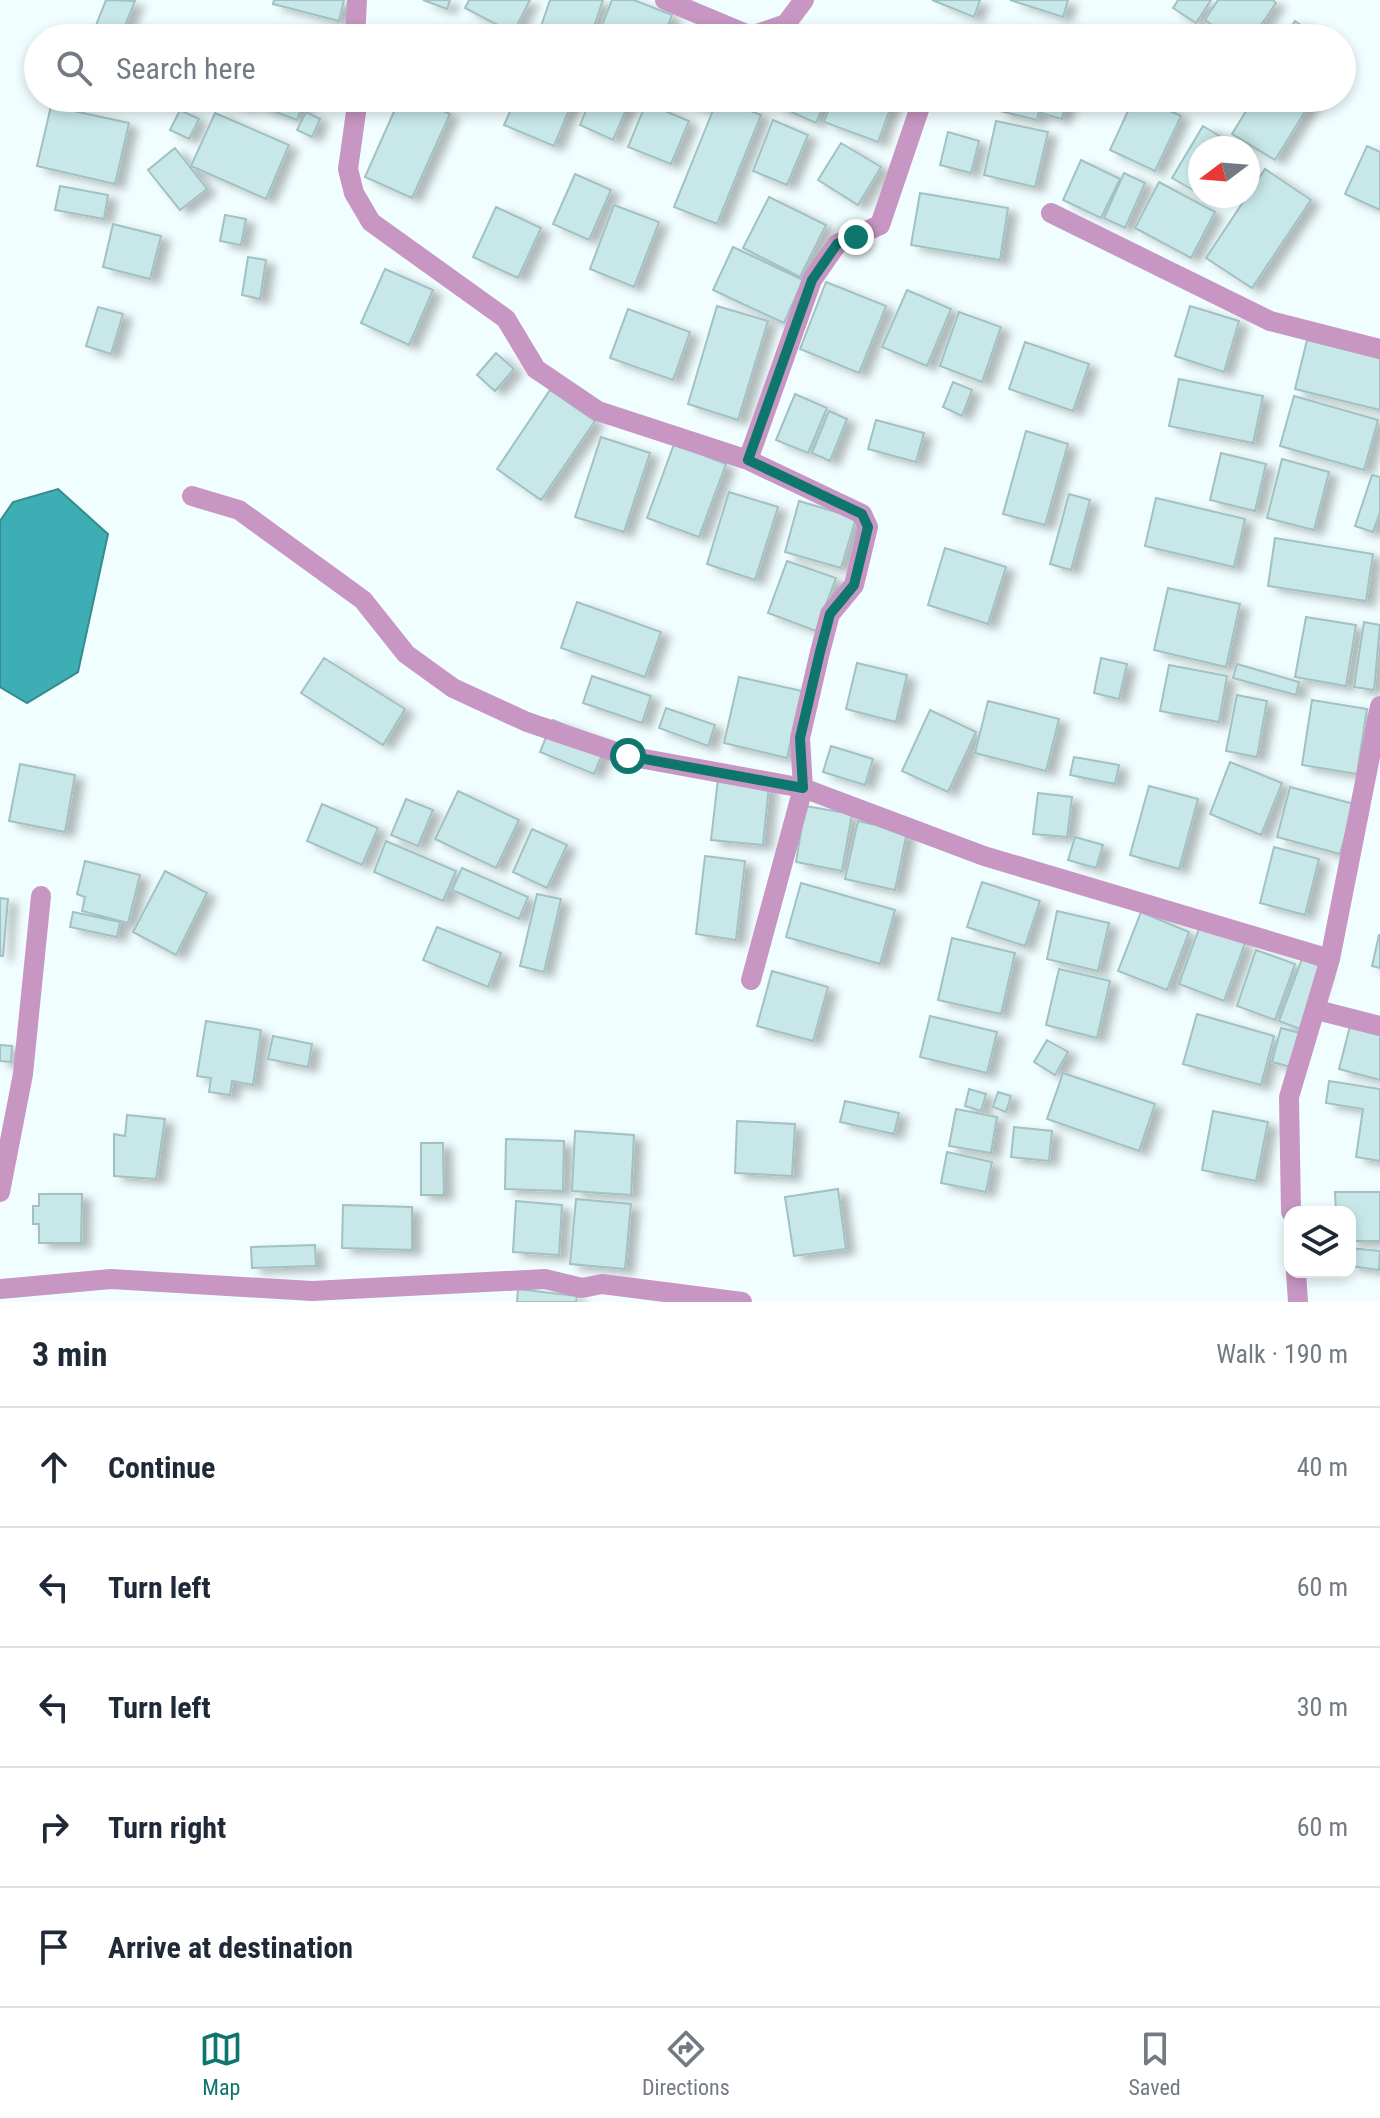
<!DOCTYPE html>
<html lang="en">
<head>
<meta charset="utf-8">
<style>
  body { margin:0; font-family:"Roboto Condensed",sans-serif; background:#f2f2f3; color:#1f2937 }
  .controls { position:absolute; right:24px; bottom:24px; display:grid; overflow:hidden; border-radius:16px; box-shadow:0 4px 12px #0003 }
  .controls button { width:72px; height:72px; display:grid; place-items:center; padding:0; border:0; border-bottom:2px solid #e0e1e3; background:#fff; color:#1f2937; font:40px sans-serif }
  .compass { position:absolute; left:1188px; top:136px; width:72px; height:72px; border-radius:50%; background:#fff; box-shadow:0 4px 12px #0003; rotate:254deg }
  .stop { position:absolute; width:24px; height:24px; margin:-18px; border:6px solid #0f766e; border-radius:50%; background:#fff }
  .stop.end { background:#0f766e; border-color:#fff; box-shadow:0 2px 8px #0008 }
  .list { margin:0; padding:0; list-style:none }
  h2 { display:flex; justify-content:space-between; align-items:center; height:104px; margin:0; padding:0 32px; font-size:34px }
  h2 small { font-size:26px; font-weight:400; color:#747a83 }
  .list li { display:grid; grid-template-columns:52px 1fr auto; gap:24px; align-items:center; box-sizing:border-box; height:120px; padding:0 32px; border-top:2px solid #e0e1e3 }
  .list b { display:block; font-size:30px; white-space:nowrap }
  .list em { font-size:26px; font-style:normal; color:#747a83 }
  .icon { flex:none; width:44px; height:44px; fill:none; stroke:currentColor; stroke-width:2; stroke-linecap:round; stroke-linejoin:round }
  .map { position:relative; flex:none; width:1380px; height:1302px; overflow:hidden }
  .search { position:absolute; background:#fff; box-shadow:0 4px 12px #0003; left:24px; right:24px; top:24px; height:88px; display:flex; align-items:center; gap:20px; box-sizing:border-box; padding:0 28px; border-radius:44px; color:#747a83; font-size:30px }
  .sheet { height:704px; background:#fff }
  nav { display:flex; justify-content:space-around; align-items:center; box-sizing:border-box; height:112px; border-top:2px solid #e0e1e3; background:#fff; font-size:22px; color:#747a83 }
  nav a { display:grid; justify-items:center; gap:4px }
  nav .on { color:#0f766e }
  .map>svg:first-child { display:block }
</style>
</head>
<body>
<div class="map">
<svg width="1380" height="1302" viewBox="0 0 1380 1302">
  <defs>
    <filter id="shadow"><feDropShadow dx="9" dy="5" stdDeviation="4" flood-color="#0004"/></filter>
  </defs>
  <rect width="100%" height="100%" fill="#f1feff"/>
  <path fill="#3daeb4" stroke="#378a8e" stroke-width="2" d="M58 489 108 534 78 672 27 703 0 687V521L13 502Z"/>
  <path fill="#c7e7e9" stroke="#a1c1c2" stroke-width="2" filter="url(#shadow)" d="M106 0 135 1 120 38H91Z
    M274 0H344L339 21 273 4Z
    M423 0H450L447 9Z
    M469 0H530L513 33 465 8Z
    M550 0H603L590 38H537Z
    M612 0H634L672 15 663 38H597Z
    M932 0H980L974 17Z
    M1010 0H1068L1063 17Z
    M1178 0H1211L1196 23 1173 8Z
    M1218 0H1273L1276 3 1252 38H1231L1205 20Z
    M1295 21 1321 38H1284Z
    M674 29 696 38H670Z
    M223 98H250L247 107Z
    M254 98H305L297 120 252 103Z
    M400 98H415L450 114 412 198 365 177Z
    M516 98H574L554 146 504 125Z
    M591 98H631L613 140 580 125Z
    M681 98H710L706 108Z
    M718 98 761 115 717 224 674 207Z
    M779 98H827L816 123 776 105Z
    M833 98H894L878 142 824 122Z
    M1003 98H1042L1037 120 1000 111Z
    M1045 98H1067L1062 119 1041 113Z
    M1134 98H1142L1181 116 1155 171 1110 150Z
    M1254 98H1305L1311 102 1275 160 1232 134Z
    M646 103 689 121 671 164 628 147Z
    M51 106 129 123 115 184 37 166Z
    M180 110 199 119 189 139 170 130Z
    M306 112 320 119 312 137 297 130Z
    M215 113 289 145 266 199 191 166Z
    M773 120 808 135 787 185 753 171Z
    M996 121 1048 132 1035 187 984 175Z
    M1203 126 1239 148H1200V194L1172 178Z
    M948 132 979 141 971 173 940 165Z
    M841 143 881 167 858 205 818 180Z
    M1367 146 1380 152V210L1345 194Z
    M175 148 207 189 180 210 148 170Z
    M1081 160 1120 179 1101 218 1063 200Z
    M1265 169 1311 200 1252 288 1206 258Z
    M1124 173 1145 183 1125 228 1104 218Z
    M575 174 611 190 589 240 553 224Z
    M1159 182 1215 212 1191 258 1135 228Z
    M60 186 108 195 104 219 55 210Z
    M920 193 1008 208 1000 260 911 245Z
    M769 197 826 225 800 277 743 248Z
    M614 205 659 222 634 287 590 269Z
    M496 207 541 228 518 278 473 257Z
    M225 215 246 219 241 245 220 241Z
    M113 224 161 236 150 279 103 267Z
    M733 247 803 280 784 323 713 290Z
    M248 257 266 260 260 299 242 295Z
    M385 269 433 290 409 345 361 323Z
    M826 282 886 306 859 373 800 349Z
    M907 290 951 309 927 366 882 347Z
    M717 306 768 321 738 420 688 404Z
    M1190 306 1239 321 1224 372 1175 356Z
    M98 307 123 314 111 354 86 346Z
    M628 309 690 332 673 380 610 358Z
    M959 312 1001 327 982 382 940 366Z
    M1307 340 1380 358V410L1295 389Z
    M1025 342 1089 364 1073 411 1009 389Z
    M496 353 514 369 495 391 477 375Z
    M1179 379 1263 396 1253 443 1169 426Z
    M953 382 972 390 962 416 943 407Z
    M550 390 595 421 541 500 497 469Z
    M795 394 827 408 808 453 776 440Z
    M1294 396 1378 420 1364 470 1280 446Z
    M829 411 847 419 830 461 812 453Z
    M876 420 924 433 916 462 868 449Z
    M1026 431 1068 444 1045 525 1003 514Z
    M601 437 650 453 624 532 575 517Z
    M674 444 726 464 699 537 647 518Z
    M1221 453 1266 464 1255 511 1210 500Z
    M1282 459 1329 472 1314 530 1267 518Z
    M1372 475 1380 477V512L1373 532 1355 526Z
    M729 492 778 507 755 580 707 564Z
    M1069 494 1090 500 1071 570 1050 564Z
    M1156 498 1245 519 1234 567 1145 546Z
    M799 501 856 518 841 568 785 552Z
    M1275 538 1373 554 1366 601 1268 586Z
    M945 548 1006 567 988 624 928 605Z
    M787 561 836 578 816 631 768 613Z
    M1168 588 1240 604 1226 667 1154 650Z
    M577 602 661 632 645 677 561 648Z
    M1306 617 1356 625 1346 686 1295 677Z
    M1364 622 1380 625 1374 690 1354 687Z
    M324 658 405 709 383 745 301 693Z
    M1101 658 1127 664 1119 699 1094 693Z
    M857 663 907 675 896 722 846 709Z
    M1237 664 1299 682 1296 695 1233 678Z
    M1169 665 1227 676 1219 722 1160 711Z
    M592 676 651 696 642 723 583 703Z
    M739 677 802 691 787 758 724 743Z
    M1237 695 1267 701 1257 757 1226 751Z
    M1312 700 1367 709 1357 774 1302 765Z
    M988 701 1059 719 1046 771 975 753Z
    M666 708 715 725 708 746 659 728Z
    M930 710 976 732 948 792 902 771Z
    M553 720 607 743 594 774 540 752Z
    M831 746 873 759 865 785 823 772Z
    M1074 757 1119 765 1115 784 1070 775Z
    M1230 762 1282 783 1261 835 1210 814Z
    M20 764 75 775 65 832 9 821Z
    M718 779 769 785 763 845 711 840Z
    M1149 786 1198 799 1179 869 1130 855Z
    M1290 787 1354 804 1340 854 1277 837Z
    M458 791 519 820 496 868 435 839Z
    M1038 793 1072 797 1067 837 1033 834Z
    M406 799 433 810 418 846 391 835Z
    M322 804 378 828 362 865 307 841Z
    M805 806 852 814 842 871 796 862Z
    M858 821 907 832 895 890 845 879Z
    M532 829 567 845 547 888 513 872Z
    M1075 837 1103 845 1096 868 1068 860Z
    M386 841 456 871 443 901 374 872Z
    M1274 847 1319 859 1305 915 1260 903Z
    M705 856 745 861 736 940 696 934Z
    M85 861 140 875 128 923 82 911 85 897 77 894Z
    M462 868 528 897 519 919 452 890Z
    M165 871 207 893 176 955 133 932Z
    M982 882 1040 901 1025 946 967 927Z
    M801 883 895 910 880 964 786 937Z
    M537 894 561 899 544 972 520 966Z
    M0 898 8 899 3 956H0Z
    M1057 911 1109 923 1098 971 1047 959Z
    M73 912 120 922 117 937 70 927Z
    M1141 912 1189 932 1167 990 1118 971Z
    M1200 926 1245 943 1224 1001 1179 984Z
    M437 927 501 953 488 987 423 960Z
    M1379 935H1380V968L1372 966Z
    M952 938 1015 953 1001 1014 938 1000Z
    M1256 950 1295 964 1275 1020 1237 1006Z
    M1302 959 1323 967 1300 1029 1279 1021Z
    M1059 969 1110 981 1097 1038 1046 1025Z
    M772 971 828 987 813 1041 757 1026Z
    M1197 1014 1274 1036 1261 1085 1183 1064Z
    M930 1016 997 1032 987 1073 920 1057Z
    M206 1021 261 1030 253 1085 232 1081 230 1095 209 1092 211 1078 197 1076Z
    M1351 1022 1380 1029V1080L1339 1069Z
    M1281 1028 1300 1033 1291 1067 1272 1062Z
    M273 1036 312 1044 308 1067 268 1059Z
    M1047 1040 1068 1052 1055 1075 1034 1062Z
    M0 1045 12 1046 11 1062 0 1061Z
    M1063 1073 1155 1104 1139 1151 1047 1119Z
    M1329 1081 1380 1089V1161L1356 1157 1363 1109 1326 1103Z
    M969 1089 986 1094 981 1111 965 1106Z
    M998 1092 1011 1096 1006 1112 993 1107Z
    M845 1101 899 1113 894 1134 840 1122Z
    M956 1109 997 1117 991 1153 949 1146Z
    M1213 1111 1268 1122 1256 1181 1202 1170Z
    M127 1115 165 1119 156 1179 114 1176V1134L125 1136Z
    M737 1121 795 1124 792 1176 735 1173Z
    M1014 1127 1052 1131 1049 1161 1011 1157Z
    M575 1131 634 1135 631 1195 572 1191Z
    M506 1139 564 1141 563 1191 505 1189Z
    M421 1143H443L444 1195H421Z
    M947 1152 992 1162 986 1192 941 1183Z
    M838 1189 846 1249 794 1256 785 1197Z
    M1335 1192H1380V1241H1350V1212H1336Z
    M39 1194H82L81 1243H39V1224H33V1206H39Z
    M576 1199 631 1204 625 1269 570 1264Z
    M516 1201 562 1205 559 1255 513 1252Z
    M343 1205 412 1207V1250L342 1248Z
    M315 1245 316 1266 252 1268 251 1247Z
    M1350 1248 1380 1251 1379 1270 1350 1266Z
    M518 1289 577 1296 576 1302H517Z"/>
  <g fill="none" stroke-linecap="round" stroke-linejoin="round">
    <path stroke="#c796c3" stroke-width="20" d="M665 0 751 36 786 24 804 0
      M355 38 357 0
      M358 98 348 169 354 193 371 222 506 319 536 369 598 411 748 460 862 514 868 527 854 585 830 614 820 652 800 738 803 788 751 980
      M1051 213 1270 321 1380 349
      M748 460 812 280 837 244 880 225 923 98
      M192 496 239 510 363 600 406 654 453 688 527 722 628 756 803 788 984 856 1330 959
      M1317 1010 1380 1026
      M0 1192 23 1074 41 896
      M1291 1212 1289 1097 1330 959 1380 706
      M1296 1272 1298 1302
      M0 1289 111 1279 312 1291 545 1279 582 1288 602 1284 742 1302"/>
  </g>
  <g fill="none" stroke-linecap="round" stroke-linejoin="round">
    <path stroke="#0f766e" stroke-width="10" d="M628 756 803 788 800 738 820 652 830 614 854 585 868 527 862 514 748 460 812 280 837 244 856 237"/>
  </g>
</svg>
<div class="controls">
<button><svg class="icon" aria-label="layers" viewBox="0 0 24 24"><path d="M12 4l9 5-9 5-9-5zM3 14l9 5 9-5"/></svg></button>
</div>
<svg class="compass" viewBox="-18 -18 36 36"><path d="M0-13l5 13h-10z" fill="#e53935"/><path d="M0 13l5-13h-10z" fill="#747a83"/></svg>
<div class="stop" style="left:628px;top:756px"></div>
<div class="stop end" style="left:856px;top:237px"></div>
<div class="search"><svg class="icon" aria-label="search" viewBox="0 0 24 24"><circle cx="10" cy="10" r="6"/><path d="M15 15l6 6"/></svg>Search here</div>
</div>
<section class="sheet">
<h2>3 min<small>Walk · 190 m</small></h2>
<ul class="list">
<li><svg class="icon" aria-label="ahead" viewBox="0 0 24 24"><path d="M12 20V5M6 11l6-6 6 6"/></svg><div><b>Continue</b></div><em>40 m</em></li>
<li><svg class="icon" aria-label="left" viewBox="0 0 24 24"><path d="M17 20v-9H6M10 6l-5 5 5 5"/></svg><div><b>Turn left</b></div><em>60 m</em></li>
<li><svg class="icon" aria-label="left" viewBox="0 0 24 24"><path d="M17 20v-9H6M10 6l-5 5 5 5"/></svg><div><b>Turn left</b></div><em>30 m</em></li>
<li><svg class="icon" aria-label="right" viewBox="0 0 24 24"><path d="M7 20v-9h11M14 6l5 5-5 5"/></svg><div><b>Turn right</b></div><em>60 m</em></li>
<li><svg class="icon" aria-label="arrive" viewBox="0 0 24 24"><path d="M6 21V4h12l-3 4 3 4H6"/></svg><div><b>Arrive at destination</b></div></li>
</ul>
</section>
<nav>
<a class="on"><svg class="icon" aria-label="map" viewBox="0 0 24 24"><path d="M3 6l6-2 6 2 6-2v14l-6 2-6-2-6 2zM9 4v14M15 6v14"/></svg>Map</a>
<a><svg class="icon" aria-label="directions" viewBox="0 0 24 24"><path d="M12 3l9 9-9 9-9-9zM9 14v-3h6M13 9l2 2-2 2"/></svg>Directions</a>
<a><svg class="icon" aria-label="saved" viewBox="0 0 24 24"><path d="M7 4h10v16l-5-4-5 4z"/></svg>Saved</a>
</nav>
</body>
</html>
